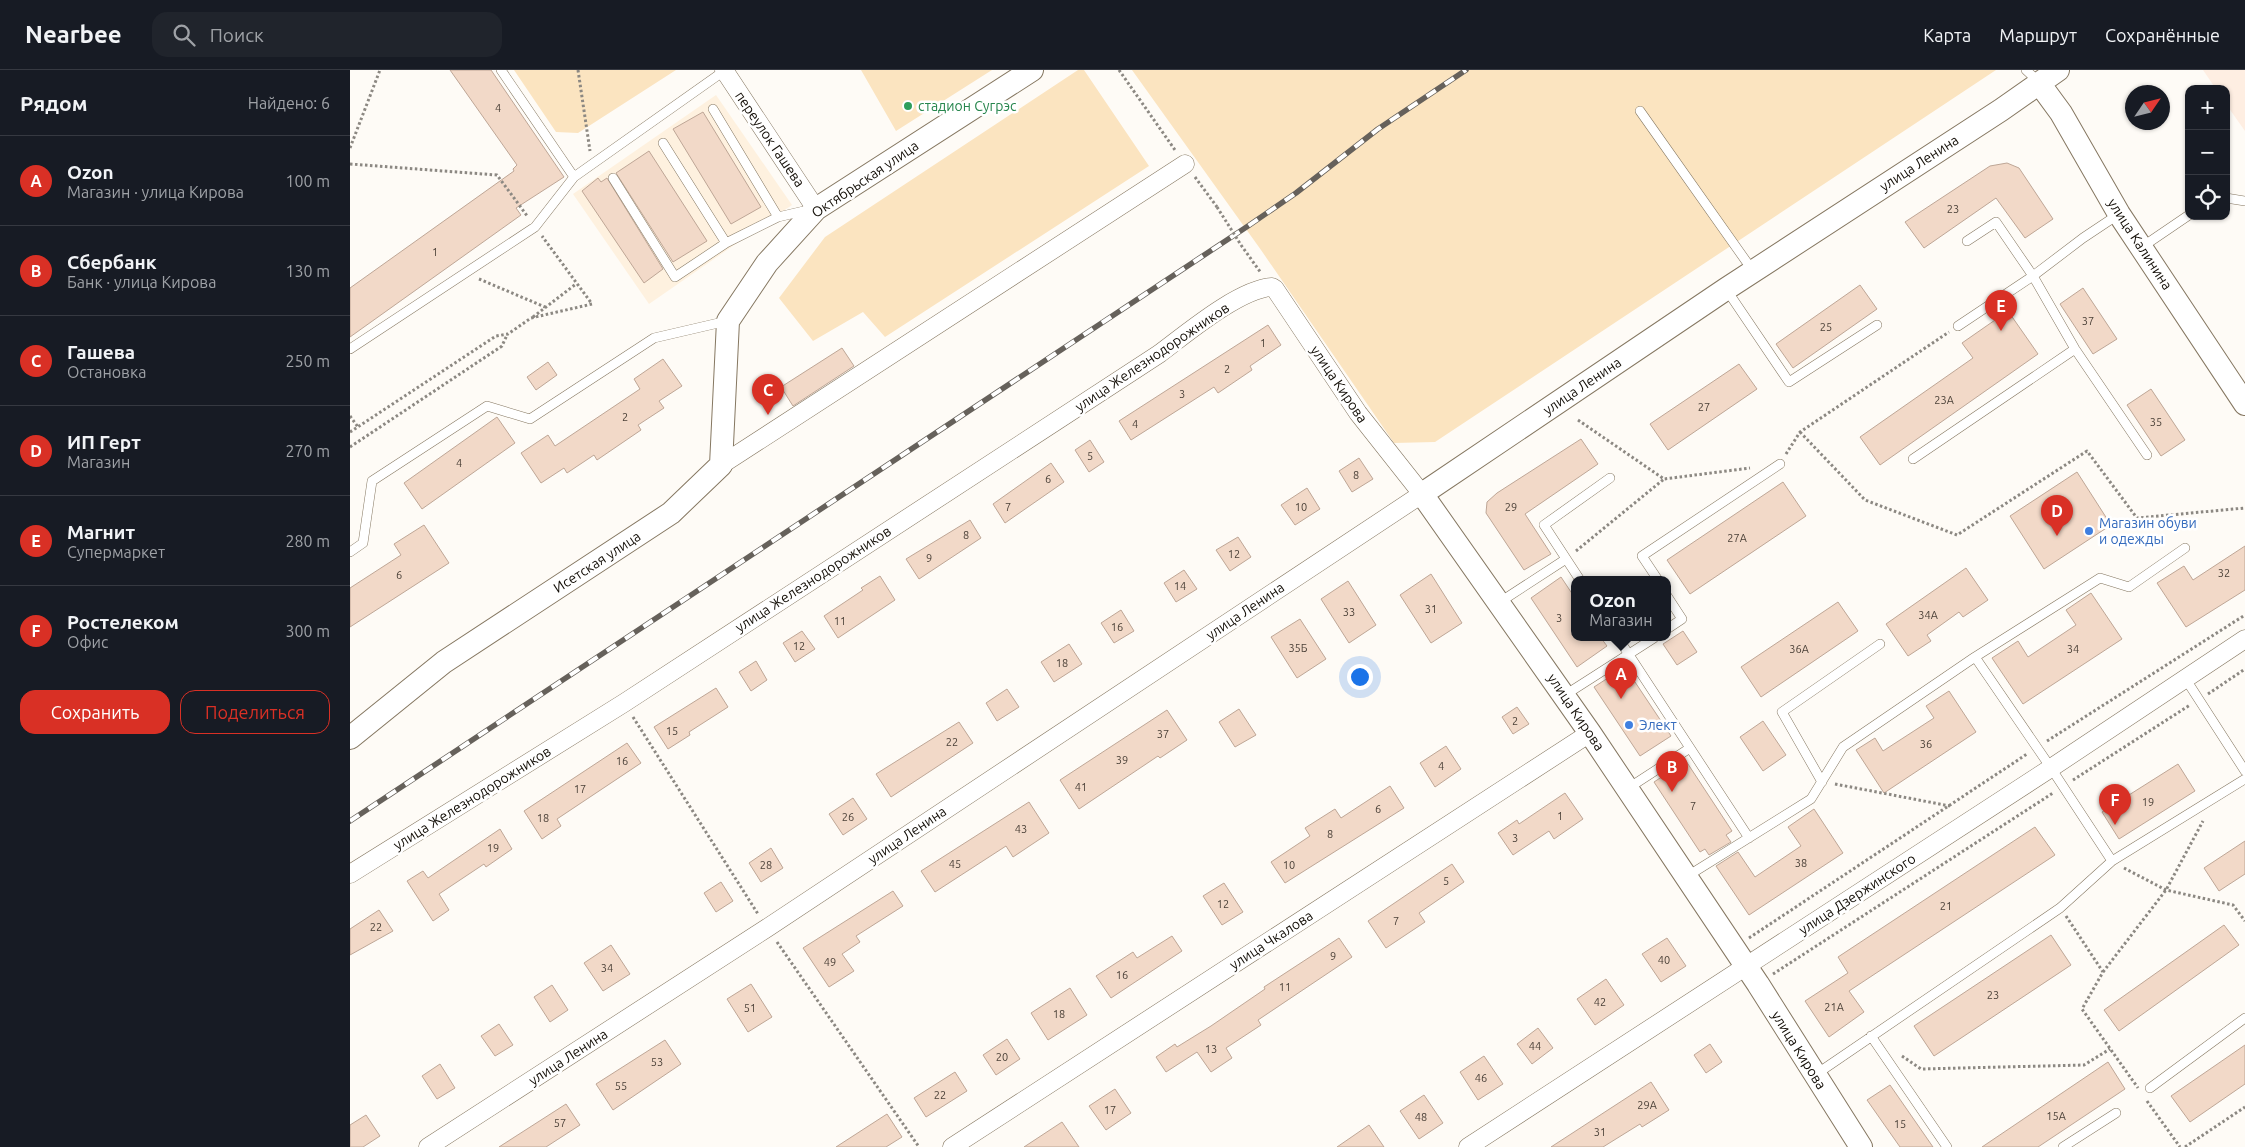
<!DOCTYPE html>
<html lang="ru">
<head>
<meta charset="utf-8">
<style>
  body { margin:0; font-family:Ubuntu,sans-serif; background:#20242c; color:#f1f3f6 }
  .controls { position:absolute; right:15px; top:15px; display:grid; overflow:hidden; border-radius:10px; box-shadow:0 1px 4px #0004 }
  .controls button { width:45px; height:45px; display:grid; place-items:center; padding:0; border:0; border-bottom:1px solid #363941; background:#171b24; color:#f1f3f6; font:25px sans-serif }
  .compass { position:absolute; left:1775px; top:15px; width:45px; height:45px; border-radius:50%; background:#171b24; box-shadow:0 1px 4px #0004; rotate:55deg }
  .you { position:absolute; left:1009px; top:606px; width:18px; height:18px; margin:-12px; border:4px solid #fff; border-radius:50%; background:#1a73e8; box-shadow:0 0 0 8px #1a73e833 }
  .badge { display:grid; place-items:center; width:32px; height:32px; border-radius:50%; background:#d93025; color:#fff; font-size:16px; font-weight:700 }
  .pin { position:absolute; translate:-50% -41px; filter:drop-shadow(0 1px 2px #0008) }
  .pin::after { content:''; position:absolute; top:26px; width:18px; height:15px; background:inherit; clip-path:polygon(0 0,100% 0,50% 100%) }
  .popup { position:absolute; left:1221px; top:506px; width:100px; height:65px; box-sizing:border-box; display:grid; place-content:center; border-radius:10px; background:#171b24; filter:drop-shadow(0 1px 4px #0005); font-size:16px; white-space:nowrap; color:#9ea1a6 }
  .popup b { font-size:19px; color:#f1f3f6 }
  .popup::after { content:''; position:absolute; left:50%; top:100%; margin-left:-10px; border:10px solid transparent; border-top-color:#171b24 }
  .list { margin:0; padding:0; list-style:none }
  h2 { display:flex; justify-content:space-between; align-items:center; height:65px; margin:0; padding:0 20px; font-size:21px }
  h2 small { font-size:16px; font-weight:400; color:#9ea1a6 }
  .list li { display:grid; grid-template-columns:32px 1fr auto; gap:15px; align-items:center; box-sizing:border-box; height:90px; padding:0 20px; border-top:1px solid #363941 }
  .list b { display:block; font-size:19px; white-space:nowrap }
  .list p { margin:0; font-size:16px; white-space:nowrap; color:#9ea1a6 }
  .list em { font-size:16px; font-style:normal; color:#9ea1a6 }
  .actions { display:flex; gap:10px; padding:15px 20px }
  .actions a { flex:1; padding:11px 0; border:1px solid #d93025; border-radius:15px; text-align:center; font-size:18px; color:#d93025 }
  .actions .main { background:#d93025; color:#fff }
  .icon { flex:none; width:28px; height:28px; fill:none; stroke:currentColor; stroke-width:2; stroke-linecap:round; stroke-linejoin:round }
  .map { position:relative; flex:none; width:1895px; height:1077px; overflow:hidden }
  header { display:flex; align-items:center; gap:30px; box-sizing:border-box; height:70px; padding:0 25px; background:#171b24; border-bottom:1px solid #363941 }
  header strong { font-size:24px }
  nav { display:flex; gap:28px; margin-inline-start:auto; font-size:18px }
  .search { width:350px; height:45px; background:#20242c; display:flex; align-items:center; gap:12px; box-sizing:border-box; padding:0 18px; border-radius:15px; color:#9ea1a6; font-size:19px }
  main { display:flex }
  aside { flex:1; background:#171b24 }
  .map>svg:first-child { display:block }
</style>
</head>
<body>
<header>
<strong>Nearbee</strong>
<div class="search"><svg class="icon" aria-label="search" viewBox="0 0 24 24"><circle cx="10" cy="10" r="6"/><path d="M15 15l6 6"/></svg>Поиск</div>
<nav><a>Карта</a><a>Маршрут</a><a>Сохранённые</a></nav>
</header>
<main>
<aside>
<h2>Рядом<small>Найдено: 6</small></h2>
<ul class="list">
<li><span class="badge">A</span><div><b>Ozon</b><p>Магазин · улица Кирова</p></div><em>100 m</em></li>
<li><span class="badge">B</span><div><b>Сбербанк</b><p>Банк · улица Кирова</p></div><em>130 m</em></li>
<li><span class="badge">C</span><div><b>Гашева</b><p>Остановка</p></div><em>250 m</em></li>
<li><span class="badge">D</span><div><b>ИП Герт</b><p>Магазин</p></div><em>270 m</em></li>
<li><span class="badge">E</span><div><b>Магнит</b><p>Супермаркет</p></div><em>280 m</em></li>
<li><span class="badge">F</span><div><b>Ростелеком</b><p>Офис</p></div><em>300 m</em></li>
</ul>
<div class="actions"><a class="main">Сохранить</a><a>Поделиться</a></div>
</aside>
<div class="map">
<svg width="1895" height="1077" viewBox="0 0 1895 1077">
  <rect width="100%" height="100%" fill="#fefbf6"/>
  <path fill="#fef1df" d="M366 25 442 135 299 234 223 124Z"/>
  <path fill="#feeee2" d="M1853 0H1895V61L1876 34V19H1866Z"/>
  <path fill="#fbe4c0" d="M164 0H326L228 63 206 62Z
    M511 0H642L546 61Z
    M728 0H734L799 96 535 267 513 242 463 271 429 228 475 167Z
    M782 0H1646L1085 372 1044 373 911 180Z"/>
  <path fill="#f2d9c8" stroke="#bea696" d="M100 0H141L214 107 166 138 171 145 0 267V218L164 101 163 99 167 95Z
    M353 42 411 137 381 154 323 59Z
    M299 81 357 171 323 192 266 103Z
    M1657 93 1669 98 1703 149 1675 168 1646 128 1574 178 1555 152 1640 96Z
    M248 108 251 112 257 108 313 199 294 213 232 121Z
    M1510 215 1527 239 1443 298 1426 274Z
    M1733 218 1767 269 1743 284 1710 234Z
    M1658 241 1688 284 1530 395 1510 367 1623 288 1612 273Z
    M918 255 931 275 900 296 902 300 868 323 864 317 781 370 769 351Z
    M492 278 504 296 443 336 431 317Z
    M313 289 332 316 309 331 314 338 288 355 291 360 247 390 244 385 217 403 214 398 191 413 171 383 198 365 205 376 290 319 284 309Z
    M198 292 207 305 186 320 177 307Z
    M1389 294 1407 319 1318 380 1300 354Z
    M1801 319 1835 370 1811 386 1777 335Z
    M147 347 165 373 72 439 54 413Z
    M1231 369 1248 394 1175 444 1201 484 1174 500 1136 443 1137 432 1147 423Z
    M740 370 754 392 739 402 725 380Z
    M1009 388 1023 409 1002 422 989 401Z
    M701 393 714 412 655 453 643 434Z
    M1727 402 1761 455 1694 499 1660 446Z
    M1433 412 1456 446 1340 524 1317 490Z
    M957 418 970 439 945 455 931 435Z
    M620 450 631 468 569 509 556 489Z
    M74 455 99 493 0 557V518L51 485 44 474Z
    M888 467 901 487 880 501 866 480Z
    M1895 476V520L1836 557 1807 513 1834 496 1843 510Z
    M1616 498 1638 530 1613 547 1609 542 1577 565 1581 571 1558 586 1536 554Z
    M834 500 847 519 826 532 814 513Z
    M1081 504 1112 553 1081 573 1050 525Z
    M530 506 545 530 488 568 474 546 513 520 511 518Z
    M1211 507 1225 528V568H1251L1257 576 1227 597 1181 528Z
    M998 511 1026 555 999 573 971 529Z
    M1741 523 1772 569 1673 634 1642 588 1668 571 1678 587 1726 555 1716 540Z
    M1488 532 1508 561 1411 627 1391 597Z
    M771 540 784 561 764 573 751 553Z
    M950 549 976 589 947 608 921 567Z
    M452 561 465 579 445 592 433 573Z
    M1333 561 1347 582 1327 595 1313 574Z
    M719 574 732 594 704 612 691 592Z
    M406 591 417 610 401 621 389 602Z
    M1275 597 1321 666 1290 686 1244 617Z
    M366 618 378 637 339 662 340 665 318 679 304 657Z
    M657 619 669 637 647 651 636 633Z
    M1599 621 1626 662 1534 723 1506 680 1525 668 1533 681 1584 648 1576 636Z
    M1167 637 1179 654 1163 664 1152 647Z
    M889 639 906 665 885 677 869 652Z
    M817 640 837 670 810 688 808 686 729 739 710 710Z
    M1413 651 1436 685 1413 701 1390 667Z
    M609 652 623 673 541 727 526 704Z
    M277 673 291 693 207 749 211 756 192 769 174 741Z
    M1096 676 1111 699 1085 717 1070 693Z
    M1336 691 1382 761 1376 765 1381 772 1359 785 1355 779 1350 782 1304 712Z
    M1828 694 1845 721 1769 769 1752 742Z
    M1040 716 1054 738 935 813 921 792 960 766 955 758 985 739 991 748Z
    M1215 723 1233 749 1204 769 1199 761 1163 785 1148 763 1167 750 1169 754Z
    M503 728 517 749 493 765 479 744Z
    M679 732 699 763 663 787 656 776 585 822 571 801Z
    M1464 739 1493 783 1399 845 1366 796 1388 782 1405 807 1451 776 1438 757Z
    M1685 757 1705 785 1499 921 1514 942 1479 967 1455 931 1498 903 1488 887Z
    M150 759 162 779 136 797 134 794 89 824 99 840 83 851 57 811 73 801 78 808Z
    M1895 771V804L1869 821 1854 798Z
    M421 778 433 798 411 812 399 793Z
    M1102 794 1114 812 1069 843 1075 852 1036 878 1018 851Z
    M371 812 383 831 366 842 354 823Z
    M874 813 893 842 872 855 853 826Z
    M543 821 553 836 506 866 510 872 492 884 504 901 479 917 453 878Z
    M29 840 43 861 0 885V859Z
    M1874 855 1889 875 1769 961 1754 940Z
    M1701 865 1721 895 1584 986 1564 956Z
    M822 866 832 881 761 928 746 906 783 882 787 888Z
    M989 868 1002 887 908 950 911 955 876 978 882 988 861 1002 847 982 816 1002 806 987 825 974 827 977 861 956 915 919 914 917Z
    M1317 868 1336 896 1311 912 1292 884Z
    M261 875 280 904 253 921 234 893Z
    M1256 909 1274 935 1245 955 1227 929Z
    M401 914 422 947 398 962 377 929Z
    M202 915 218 940 200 952 184 927Z
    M720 918 737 945 698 970 681 943Z
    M149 954 163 975 145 986 131 966Z
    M1188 958 1203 978 1182 994 1167 974Z
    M657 969 670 989 646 1005 633 985Z
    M315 970 331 994 263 1040 246 1014Z
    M1360 974 1372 992 1356 1003 1344 985Z
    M1895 975V1014L1840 1052 1821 1026Z
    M1134 986 1153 1014 1128 1030 1110 1002Z
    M1758 992 1775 1019 1688 1077H1632Z
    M90 994 105 1018 87 1029 72 1006Z
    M605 1002 617 1021 576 1047 564 1028Z
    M1301 1012 1319 1040 1292 1057 1290 1054 1253 1077H1201Z
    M1540 1015 1583 1077H1550L1517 1030Z
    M765 1019 781 1043 756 1060 739 1036Z
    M1074 1025 1093 1053 1069 1069 1050 1041Z
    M216 1034 230 1055 196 1077H149Z
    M537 1044 552 1067 536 1077H486Z
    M16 1045 30 1066 13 1077H0V1055Z
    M712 1052 729 1077H674Z
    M1019 1055 1034 1077H987Z"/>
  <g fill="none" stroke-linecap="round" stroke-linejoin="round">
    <defs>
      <path id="service" d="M151 0 224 107
        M1676 0 1689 12
        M363 39 428 147
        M1290 41 1403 201
        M313 73 376 173
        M263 108 325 207 376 173 428 147 458 140
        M1876 128 1895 131
        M1617 171 1646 152 1683 206 1733 168 1769 144
        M1792 177 1839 145
        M1376 219 1439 312 1527 255
        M1608 256 1683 206 1725 279 1797 385
        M0 279 185 157 224 107 374 1
        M1563 389 1725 279
        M0 482 13 473 22 411 137 336 180 349 304 268 377 251
        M1230 510 1194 455 1260 408
        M1308 510 1292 486 1430 394
        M1317 526 1332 549 1317 559
        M1150 532 1216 489
        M1268 568 1399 768
        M1625 587 1701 698 1762 791
        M1835 608 1895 701
        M1215 625 1304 568
        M1472 712 1432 642 1530 574
        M1277 719 1340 678
        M1336 807 1461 729 1493 677 1625 587 1750 508 1779 517 1835 478
        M1521 966 1597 1077
        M1465 1005 1710 838 1762 791 1895 709
        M1800 1018 1895 948
        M1713 1077 1766 1043"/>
      <path id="minor" d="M374 0 466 139
        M371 395 835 94
        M0 804 274 633 809 284C836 264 889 219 922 217L925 219 1008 343 1072 424 417 858 78 1077
        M602 1077 1240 663
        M1118 1077 1701 698 1895 569"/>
      <path id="tertiary" d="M1689 13 1711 43 1769 144 1895 334
        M0 668 94 592 321 443 371 395 378 251 417 193 466 139 682 0
        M1511 1077 1408 914 1240 663 1072 424 1376 219 1651 40 1708 0"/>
    </defs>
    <use href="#service" stroke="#857761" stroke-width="10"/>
    <use href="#minor" stroke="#857761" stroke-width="19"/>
    <use href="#tertiary" stroke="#857761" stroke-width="24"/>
    <path stroke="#8c8882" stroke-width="3" stroke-dasharray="2.5 2.5" stroke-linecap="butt" d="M228 0 240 81
      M769 0 825 80
      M0 78 30 0
      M0 94 147 105 178 147
      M845 107 867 137
      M891 175 911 203
      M129 209 195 237
      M183 247 226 214
      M0 346 8 357
      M1228 350 1314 409 1400 398
      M0 362 146 266 158 264 181 248 242 234 192 166
      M1450 362 1515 430 1607 465 1737 381 1787 448 1895 438
      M0 377 152 276 157 265
      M1436 384 1450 362 1599 262
      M1226 481 1314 409
      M1858 624 1895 599
      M283 647 408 844
      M1697 671 1895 545
      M1723 710 1840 635
      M1485 714 1600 736
      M1774 798 1816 820 1883 835 1895 851
      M1716 846 1753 902 1732 939 1788 1018
      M1399 868 1677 684
      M427 872 569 1077
      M1753 902 1816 820 1853 751
      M1423 904 1703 723
      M1552 986 1571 999 1734 995 1760 979
      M1797 1031 1830 1077
      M1835 1077 1895 1037"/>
    <use href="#service" stroke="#fff" stroke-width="9"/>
    <use href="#minor" stroke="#fff" stroke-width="18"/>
    <use href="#tertiary" stroke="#fff" stroke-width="22"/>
    <defs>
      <path id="rail" d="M0 751 898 156 946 123 1028 59 1116 0"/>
    </defs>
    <use href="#rail" stroke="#66615b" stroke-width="5.5"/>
    <use href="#rail" stroke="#fff" stroke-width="4" stroke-dasharray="11" stroke-linecap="butt"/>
    <path stroke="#8c8882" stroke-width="3" stroke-dasharray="2.5 2.5" stroke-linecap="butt" d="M867 137 891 175"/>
  </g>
  <circle fill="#2e9e5b" stroke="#fff" stroke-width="2" cx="558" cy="36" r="5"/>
  <g fill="#3f7fe0" stroke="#fff" stroke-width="2">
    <circle cx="1739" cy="461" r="5"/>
    <circle cx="1279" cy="655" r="5"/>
  </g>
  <g text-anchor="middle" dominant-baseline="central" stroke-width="5" stroke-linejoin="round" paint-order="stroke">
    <g font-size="11" fill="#493f36">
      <text x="148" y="38">4</text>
      <text x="1603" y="139">23</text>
      <text x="85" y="182">1</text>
      <text x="1738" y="251">37</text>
      <text x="1476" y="257">25</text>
      <text x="913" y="273">1</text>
      <text x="877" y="299">2</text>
      <text x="832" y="324">3</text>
      <text x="1594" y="330">23А</text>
      <text x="1354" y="337">27</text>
      <text x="275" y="347">2</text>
      <text x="1806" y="352">35</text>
      <text x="785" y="354">4</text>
      <text x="740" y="386">5</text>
      <text x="109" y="393">4</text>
      <text x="1006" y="405">8</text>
      <text x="698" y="409">6</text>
      <text x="658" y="437">7</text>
      <text x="951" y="437">10</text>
      <text x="1161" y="437">29</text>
      <text x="616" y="465">8</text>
      <text x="1387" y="468">27А</text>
      <text x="884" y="484">12</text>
      <text x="579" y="488">9</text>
      <text x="1874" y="503">32</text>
      <text x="49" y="505">6</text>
      <text x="830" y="516">14</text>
      <text x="1081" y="539">31</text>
      <text x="999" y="542">33</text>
      <text x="1578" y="545">34А</text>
      <text x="1209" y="548">3</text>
      <text x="490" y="551">11</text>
      <text x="767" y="557">16</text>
      <text x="449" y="576">12</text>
      <text x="948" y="578">35Б</text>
      <text x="1449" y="579">36А</text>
      <text x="1723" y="579">34</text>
      <text x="712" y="593">18</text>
      <text x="1165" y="651">2</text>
      <text x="322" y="661">15</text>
      <text x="813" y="664">37</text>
      <text x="602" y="672">22</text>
      <text x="1576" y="674">36</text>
      <text x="772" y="690">39</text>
      <text x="272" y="691">16</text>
      <text x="1091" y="696">4</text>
      <text x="731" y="717">41</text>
      <text x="230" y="719">17</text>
      <text x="1798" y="732">19</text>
      <text x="1343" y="736">7</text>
      <text x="1028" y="739">6</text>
      <text x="1210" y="746">1</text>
      <text x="498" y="747">26</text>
      <text x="193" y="748">18</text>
      <text x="671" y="759">43</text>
      <text x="980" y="764">8</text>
      <text x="1165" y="768">3</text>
      <text x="143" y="778">19</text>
      <text x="1451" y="793">38</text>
      <text x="605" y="794">45</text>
      <text x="416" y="795">28</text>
      <text x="939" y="795">10</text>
      <text x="1096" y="811">5</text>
      <text x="873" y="834">12</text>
      <text x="1596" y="836">21</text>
      <text x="1046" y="851">7</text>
      <text x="26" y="857">22</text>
      <text x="983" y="886">9</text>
      <text x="1314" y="890">40</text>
      <text x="480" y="892">49</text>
      <text x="257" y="898">34</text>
      <text x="772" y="905">16</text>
      <text x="935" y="917">11</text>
      <text x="1643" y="925">23</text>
      <text x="1250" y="932">42</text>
      <text x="1484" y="937">21А</text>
      <text x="400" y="938">51</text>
      <text x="709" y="944">18</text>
      <text x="1185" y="976">44</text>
      <text x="861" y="979">13</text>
      <text x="652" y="987">20</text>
      <text x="307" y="992">53</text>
      <text x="1131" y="1008">46</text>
      <text x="271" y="1016">55</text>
      <text x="590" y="1025">22</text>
      <text x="1297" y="1035">29А</text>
      <text x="760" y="1040">17</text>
      <text x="1706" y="1046">15А</text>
      <text x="1071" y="1047">48</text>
      <text x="210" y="1053">57</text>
      <text x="1550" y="1054">15</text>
      <text x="1250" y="1062">31</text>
    </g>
    <g font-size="14" fill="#27864d" stroke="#fff" text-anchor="start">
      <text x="568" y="36">стадион Сугрэс</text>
    </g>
    <g font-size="14" fill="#110c05" stroke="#fff">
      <text transform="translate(420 69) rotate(56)">переулок Гашева</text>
      <text transform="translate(1569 93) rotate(-33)">улица Ленина</text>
      <text transform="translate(515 109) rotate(-34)">Октябрьская улица</text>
      <text transform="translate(1790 174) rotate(57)">улица Калинина</text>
      <text transform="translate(802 287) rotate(-34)">улица Железнодорожников</text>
      <text transform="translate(989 314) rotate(56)">улица Кирова</text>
      <text transform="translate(1232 316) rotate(-34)">улица Ленина</text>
      <text transform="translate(247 492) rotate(-33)">Исетская улица</text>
      <text transform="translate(463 509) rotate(-33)">улица Железнодорожников</text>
      <text transform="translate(895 541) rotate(-34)">улица Ленина</text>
      <text transform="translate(1226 642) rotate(56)">улица Кирова</text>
      <text transform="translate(122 728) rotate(-32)">улица Железнодорожников</text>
      <text transform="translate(557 765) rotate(-34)">улица Ленина</text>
      <text transform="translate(1507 824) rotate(-33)">улица Дзержинского</text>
      <text transform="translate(921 870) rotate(-33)">улица Чкалова</text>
      <text transform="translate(1449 980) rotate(58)">улица Кирова</text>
      <text transform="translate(218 987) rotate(-33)">улица Ленина</text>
    </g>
    <g font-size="14" fill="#366cbe" stroke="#fff" text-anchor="start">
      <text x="1749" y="453">Магазин обуви<tspan x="1749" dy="16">и одежды</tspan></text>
      <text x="1289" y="655">Элект</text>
    </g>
  </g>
</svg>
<div class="controls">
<button>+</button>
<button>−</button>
<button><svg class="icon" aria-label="locate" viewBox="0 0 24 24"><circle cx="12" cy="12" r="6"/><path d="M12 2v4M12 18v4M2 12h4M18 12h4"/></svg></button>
</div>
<svg class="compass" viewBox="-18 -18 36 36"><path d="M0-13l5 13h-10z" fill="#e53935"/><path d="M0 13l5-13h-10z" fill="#9ea1a6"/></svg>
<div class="you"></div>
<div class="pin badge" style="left:1271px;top:629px">A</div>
<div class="popup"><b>Ozon</b>Магазин</div>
<div class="pin badge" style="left:1322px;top:722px">B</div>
<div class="pin badge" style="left:418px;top:345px">C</div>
<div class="pin badge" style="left:1707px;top:466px">D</div>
<div class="pin badge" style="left:1651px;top:261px">E</div>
<div class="pin badge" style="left:1765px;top:755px">F</div>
</div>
</main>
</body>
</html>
